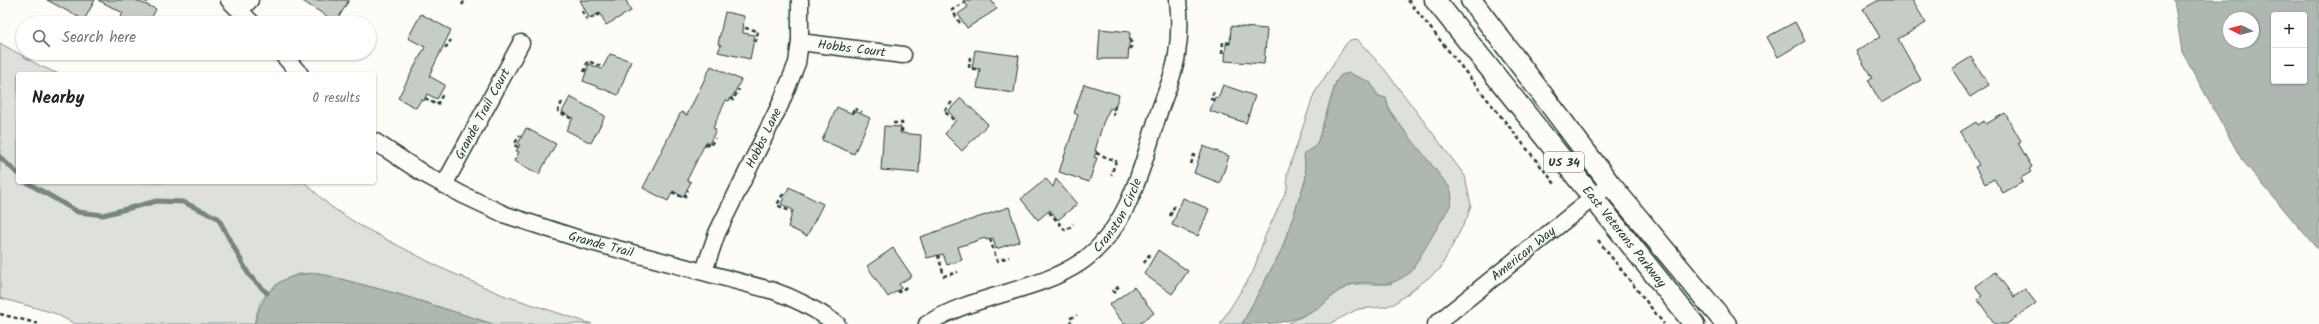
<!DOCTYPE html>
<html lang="en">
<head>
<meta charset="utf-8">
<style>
  body { margin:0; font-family:Kalam,sans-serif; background:#f2f2f2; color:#222 }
  .controls { position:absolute; right:12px; top:12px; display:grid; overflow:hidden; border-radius:4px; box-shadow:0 1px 3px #0004 }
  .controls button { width:36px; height:36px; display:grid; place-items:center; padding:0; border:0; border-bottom:1px solid #e0e0e0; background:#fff; color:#222; font:20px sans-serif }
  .compass { position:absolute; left:2223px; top:12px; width:36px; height:36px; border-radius:50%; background:#fff; box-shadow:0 1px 3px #0004; rotate:276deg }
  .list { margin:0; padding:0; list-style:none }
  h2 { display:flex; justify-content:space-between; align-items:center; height:52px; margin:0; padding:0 16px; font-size:17px }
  h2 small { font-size:13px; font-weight:400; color:#767676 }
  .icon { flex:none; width:22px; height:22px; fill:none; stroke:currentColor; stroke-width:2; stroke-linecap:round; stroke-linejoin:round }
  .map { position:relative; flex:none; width:2319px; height:324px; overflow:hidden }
  .search { position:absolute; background:#fff; box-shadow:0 1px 3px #0004; left:16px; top:16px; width:360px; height:44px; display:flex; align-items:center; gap:10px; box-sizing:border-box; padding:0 14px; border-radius:22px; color:#767676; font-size:15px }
  .panel { position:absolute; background:#fff; box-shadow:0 1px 3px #0004; left:16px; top:72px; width:360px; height:112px; border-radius:4px }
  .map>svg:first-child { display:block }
</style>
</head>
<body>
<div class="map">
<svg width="2319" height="324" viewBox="0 0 2319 324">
  <rect width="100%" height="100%" fill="#fdfcf7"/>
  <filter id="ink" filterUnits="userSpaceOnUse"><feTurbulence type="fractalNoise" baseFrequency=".025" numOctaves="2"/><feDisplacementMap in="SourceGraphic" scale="8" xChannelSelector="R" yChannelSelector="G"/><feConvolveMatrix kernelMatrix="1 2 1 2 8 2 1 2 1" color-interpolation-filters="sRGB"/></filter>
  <g filter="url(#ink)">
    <path fill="#dde0db" stroke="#7e8e88" d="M1357 39 1385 70 1465 176 1471 205 1467 218 1440 269 1394 304 1384 307 1358 309 1329 324H1287L1320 307 1337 292 1353 284H1391L1410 138C1401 127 1394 117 1387 105 1382 96 1373 93 1370 83L1341 75 1336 82 1318 141 1314 148 1304 153 1306 178 1282 249 1242 324H1220L1253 272 1265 236 1287 189V174L1314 94 1346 44 1350 40Z
      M0 43 40 66 59 74H18V182H304L330 206 359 225 441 268 503 295 592 324H493L398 294 318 273 298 274 280 282 267 293 260 303 254 324H75L54 313 0 298Z"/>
    <path fill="#aeb8b1" stroke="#75877f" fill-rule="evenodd" d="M2174 0H2319V251L2242 160 2182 52ZM2274 15H2304V81H2274ZM2229 18H2253V42H2229Z
      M1349 73 1370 82 1378 96 1386 98 1390 112 1450 188 1452 197 1450 206 1411 272C1382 293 1381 278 1353 284 1340 287 1331 298 1321 306 1292 324 1275 324 1242 324L1282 249 1306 178 1304 153 1314 148 1318 141 1336 82 1341 75Z
      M318 273 398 294 493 324H254C265 288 279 274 318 273Z"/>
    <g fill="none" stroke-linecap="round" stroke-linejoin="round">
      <path stroke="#75877f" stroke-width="5" d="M0 157 18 174
        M26 182 78 212 103 215 157 201 183 202 218 218 249 275 267 293"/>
    </g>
    <path fill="#c6cdc7" stroke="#1f3d34" d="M47 0H95L84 20Z
      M98 0H135L156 9 149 23H117L123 13Z
      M301 0H349L336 22Z
      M580 0H626L631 11 606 25 600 13 589 18Z
      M963 0H991L997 9 967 28 958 14 968 7Z
      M1879 0H1912L1926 23 1898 39 1921 80 1881 103 1868 80 1872 78 1856 51 1880 37 1863 9Z
      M725 12 744 16 743 33 755 35 750 59 718 52 721 45 718 44Z
      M421 14 451 30 429 76 445 85 437 99 427 94 424 101 421 100 416 108 398 98 425 47 408 38Z
      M1795 22 1805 41 1778 57 1767 37Z
      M1231 26 1267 29 1264 64 1225 61 1226 44H1230Z
      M1100 29 1130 32 1128 59H1098Z
      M975 50 1019 56 1014 93 977 88 980 69 972 68Z
      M610 54 631 61 618 95 583 81 589 64 602 69Z
      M1971 57 1989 85 1970 97 1952 69Z
      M711 66 741 80 733 96 729 101 726 100 713 128 716 130 709 144 706 142 687 180 691 182 683 197 673 191 668 201 643 188 681 112 687 115Z
      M1084 84 1119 95 1114 110 1110 108 1103 123 1095 151H1097L1094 157 1097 158 1089 182 1059 172 1078 115 1074 113Z
      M1223 85 1255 96 1246 123 1210 111 1215 97 1218 98Z
      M570 97 605 116 591 143 566 130 573 118 562 112Z
      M961 98 988 124 962 151 945 134 956 120 948 111Z
      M837 107 853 114 855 111 870 118 854 154 822 140Z
      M2005 113 2021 141 2018 143 2032 167 2029 169 2031 172 2021 178 2023 182 2003 193 1994 179 1985 184 1975 167 1979 165 1960 132 1976 122 1978 125 1984 121 1986 124Z
      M884 126 901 127 900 133 921 135 919 173 881 170Z
      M526 128 556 144 539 174 514 161 519 152 516 151 520 145 518 144Z
      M1203 146 1229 156 1220 183 1194 173Z
      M1046 179 1053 187 1056 179 1077 204 1058 220 1050 210 1038 220 1021 199Z
      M789 187 823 204 807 236 788 227 793 210 781 204Z
      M1183 198 1209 209 1198 236 1172 225Z
      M1009 207 1020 241 996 249 993 238 986 240 985 238 958 247 962 260 947 265 943 254 927 258 920 237Z
      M893 248 912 276 899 284 901 288 888 297 867 266Z
      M1158 250 1188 271 1172 294 1144 274Z
      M1995 272 2014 297 2025 289 2036 303 2007 324H1995L1977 299 1982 296 1975 286Z
      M1134 287 1154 313 1139 324H1124L1109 305Z"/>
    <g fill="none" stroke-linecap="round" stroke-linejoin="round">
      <defs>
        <g id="minor">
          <path d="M229 0 252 23"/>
          <path d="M240 10 250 0"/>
          <path id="s1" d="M800 42 903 55"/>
          <path d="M281 53 300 74"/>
          <path id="s2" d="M374 141 424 174 463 195 506 215 580 239 774 291C797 299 817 310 837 324"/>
          <path id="s3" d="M444 185 521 43"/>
          <path id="s4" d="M704 271 717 233 780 105 797 63 800 42V0"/>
          <path id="s5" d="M927 324C974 294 1035 293 1081 262 1130 228 1142 165 1159 112 1165 94 1175 73 1177 54 1180 36 1180 18 1178 0"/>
          <path id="s6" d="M1436 324 1610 184"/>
        </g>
        <g id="major">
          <path id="s7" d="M1435 0 1694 324"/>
          <path d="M1471 0 1610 184 1726 324"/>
        </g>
      </defs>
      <use href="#minor" stroke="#1f3d34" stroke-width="19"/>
      <use href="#major" stroke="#1f3d34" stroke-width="23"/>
      <path stroke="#1f3d34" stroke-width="2.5" stroke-dasharray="4 3" stroke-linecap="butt" d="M144 0 147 2 146 4
        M1408 0 1555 184
        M462 5 465 0
        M582 11 587 20 600 14
        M960 23 952 10 965 2
        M745 28 758 31 755 44
        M445 46 446 47 451 40
        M1129 48H1131V38
        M1222 53 1223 42 1230 43
        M970 57 969 68 980 70
        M584 72 588 61 603 67
        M425 98 437 105 443 94
        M730 98 733 100 739 89
        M1214 100 1211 99 1214 91
        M562 102 558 111 572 119
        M952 102 944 111 955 121
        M852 114 854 108 862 112
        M1113 116 1115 106
        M893 123H902V133
        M705 144 710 146 715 138
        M518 147 514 145 520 135
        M1096 153 1116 161 1111 175
        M1191 164 1194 155 1199 157
        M672 192 684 198 688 190
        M783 194 777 205 792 212
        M1049 212 1066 231 1073 224
        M1170 216 1174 207 1178 209
        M990 239 997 261 1009 257
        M1598 240 1664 324
        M938 255 944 276 958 272
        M1144 263 1149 255 1152 258
        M898 290 899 292 908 286
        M1116 293 1113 291 1121 285
        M0 314 40 324
        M1072 324 1069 319 1077 315"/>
      <use href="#minor" stroke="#fdfcf7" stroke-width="16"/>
      <use href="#major" stroke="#fdfcf7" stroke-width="20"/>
    </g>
  </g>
  <g text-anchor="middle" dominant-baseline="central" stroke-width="3" stroke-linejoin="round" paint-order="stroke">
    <rect fill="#fdfcf7" stroke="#62766e" stroke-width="1" x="1544" y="152" width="40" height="20" rx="3"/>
    <g font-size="12" font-weight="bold" fill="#1f3d34">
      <text x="1564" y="162">US 34</text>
    </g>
    <g font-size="13" fill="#1f3d34" stroke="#fdfcf7">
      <text stroke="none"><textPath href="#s1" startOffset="52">Hobbs Court</textPath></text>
      <text stroke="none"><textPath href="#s3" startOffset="81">Grande Trail Court</textPath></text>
      <text stroke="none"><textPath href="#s4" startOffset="146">Hobbs Lane</textPath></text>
      <text stroke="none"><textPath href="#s5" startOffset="227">Cranston Circle</textPath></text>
      <text stroke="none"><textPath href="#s7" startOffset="303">East Veterans Parkway</textPath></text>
      <text stroke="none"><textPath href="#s2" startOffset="251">Grande Trail</textPath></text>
      <text stroke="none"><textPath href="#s6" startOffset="112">American Way</textPath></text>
    </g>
  </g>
</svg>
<div class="controls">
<button>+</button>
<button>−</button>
</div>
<svg class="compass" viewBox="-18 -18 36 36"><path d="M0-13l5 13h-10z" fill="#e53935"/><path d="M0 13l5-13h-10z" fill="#767676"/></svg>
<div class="search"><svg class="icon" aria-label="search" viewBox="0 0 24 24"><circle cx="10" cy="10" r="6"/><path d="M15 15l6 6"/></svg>Search here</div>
<section class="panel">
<h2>Nearby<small>0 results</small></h2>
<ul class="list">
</ul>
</section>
</div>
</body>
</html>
